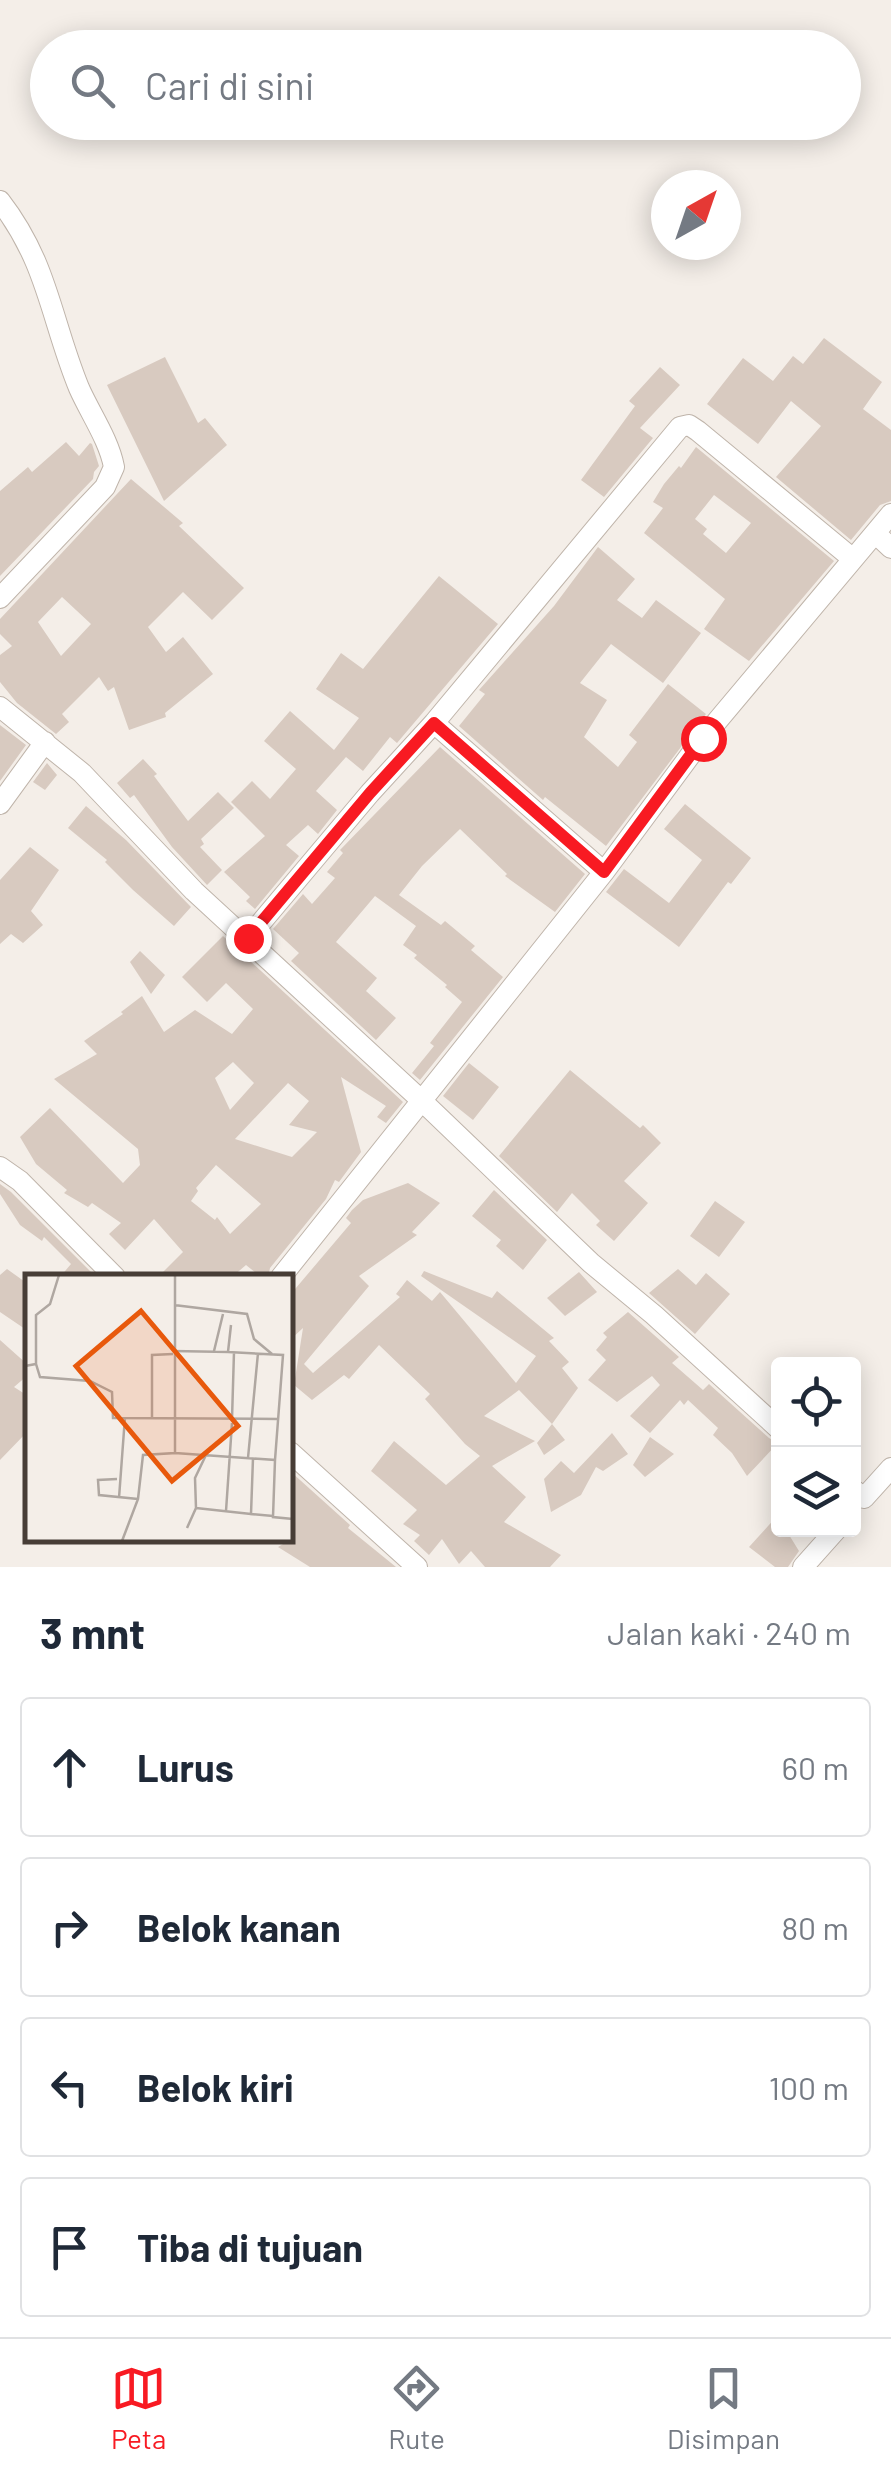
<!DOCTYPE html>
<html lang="id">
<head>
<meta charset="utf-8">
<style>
  body { margin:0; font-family:Barlow,sans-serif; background:#f6f6f7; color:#1f2937 }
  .controls { position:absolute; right:30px; bottom:30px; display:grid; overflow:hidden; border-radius:10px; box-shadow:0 5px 25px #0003 }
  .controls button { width:90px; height:90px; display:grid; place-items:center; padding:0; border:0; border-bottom:2px solid #e0e1e3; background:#fff; color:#1f2937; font:50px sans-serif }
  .compass { position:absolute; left:651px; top:170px; width:90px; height:90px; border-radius:50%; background:#fff; box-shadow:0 5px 25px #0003; rotate:40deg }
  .stop { position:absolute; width:30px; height:30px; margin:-22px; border:8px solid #f81a22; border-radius:50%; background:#fff }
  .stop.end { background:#f81a22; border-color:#fff; box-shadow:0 2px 10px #0008 }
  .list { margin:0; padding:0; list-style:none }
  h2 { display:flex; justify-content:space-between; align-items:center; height:130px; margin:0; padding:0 40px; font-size:42px }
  h2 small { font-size:32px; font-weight:400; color:#747a83 }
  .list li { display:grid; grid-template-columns:65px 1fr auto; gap:30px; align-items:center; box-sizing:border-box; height:140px; margin:0 20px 20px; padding:0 20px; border:2px solid #e0e1e3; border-radius:10px }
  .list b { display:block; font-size:38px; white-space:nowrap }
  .list em { font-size:32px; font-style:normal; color:#747a83 }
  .icon { flex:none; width:55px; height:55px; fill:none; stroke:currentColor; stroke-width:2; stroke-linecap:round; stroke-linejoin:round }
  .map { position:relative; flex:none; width:891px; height:1567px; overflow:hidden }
  .search { position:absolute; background:#fff; box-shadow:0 5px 25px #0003; left:30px; right:30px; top:30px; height:110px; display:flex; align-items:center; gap:25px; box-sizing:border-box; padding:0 35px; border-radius:55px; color:#747a83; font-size:38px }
  .sheet { height:770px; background:#fff }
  nav { display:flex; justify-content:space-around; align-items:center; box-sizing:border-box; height:140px; border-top:2px solid #e0e1e3; background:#fff; font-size:28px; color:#747a83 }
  nav a { display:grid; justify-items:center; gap:5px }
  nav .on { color:#f81a22 }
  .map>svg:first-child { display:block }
</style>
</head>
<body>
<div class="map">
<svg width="891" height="1567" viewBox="0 0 891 1567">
  <rect width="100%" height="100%" fill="#f4eee8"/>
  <path fill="#d8cac0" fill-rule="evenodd" d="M824 338 882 382 863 409 891 430V501L880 505 851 540 776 477 821 426 791 401 758 444 707 404 743 358 773 381 793 356 803 364Z
    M165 357 198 423 205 418 227 445 164 501 107 385Z
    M660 367 680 385 640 428 653 438 604 497 581 480 635 406 629 401Z
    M66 442 79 456 90 443 92 444 99 466 94 472 93 479 0 576V491L28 467 32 472Z
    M696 447 834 561 749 661 704 629 725 599 644 533 663 508 653 502 664 484 679 466 681 468ZM714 495 751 523 726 553 703 534 707 529 695 519Z
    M131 479 183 523 179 526 244 588 212 620 183 592 148 627 166 652 183 637 213 674 165 713 166 717 129 730 114 687 108 691 99 677 62 714 69 722 56 734 17 703 0 682V655L12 646 0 634V619ZM62 597 91 624 61 656 38 622Z
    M598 547 635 579 617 600 642 618 656 600 701 633 663 683 611 644 580 683 607 700 584 737 618 767 637 742 629 735 668 684 706 714 606 846 545 797 543 800 459 726 485 694 479 690 554 606Z
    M439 576 498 624 397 743 390 737 363 771 346 757 316 791 337 810 318 834 308 825 286 845 299 856 255 909 246 901 250 897 224 872 265 836 231 802 252 781 270 799 296 769 264 741 290 711 334 750 359 718 316 689 341 653 363 669Z
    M0 725 26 745 0 781Z
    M440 747 585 874 555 912 505 876 507 874 460 829 422 866 399 895 441 925 445 921 475 946 471 950 503 977 420 1080 412 1073 434 1046 430 1043 462 1002 445 987 447 985 414 958 417 955 403 945 416 926 375 896 336 942 377 978 366 991 396 1018 376 1040 291 961 299 953 273 929 303 894 312 904 335 878 327 872 343 853 340 850Z
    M143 759 157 774 154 776 188 821 218 792 234 808 201 839 204 844 200 847 222 870 207 885 172 847 134 795 130 798 117 783Z
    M47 763 57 775 45 790 33 782Z
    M685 804 751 858 731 884 728 882 679 947 606 892 624 869 669 903 702 860 664 829Z
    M86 806 126 840 191 907 174 926 133 890 105 862 107 860 68 828Z
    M30 847 59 870 31 911 43 925 23 943 11 934 0 944V880Z
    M223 936 403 1102 386 1123 377 1117 386 1106 341 1077 361 1152 339 1182 335 1180 326 1199 270 1268 268 1277H261L246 1265 232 1277H158L183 1252 154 1219 125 1250 109 1234 121 1223 92 1203 88 1207 64 1193 67 1190 36 1164 20 1137 50 1108 123 1183 140 1165 138 1149 54 1079 97 1054 84 1041 123 1014 121 1012 142 996 164 1032 195 1010 232 1034 253 1009 226 983 207 1002 182 977ZM233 1062 254 1083 230 1110 215 1078ZM288 1083 309 1101 289 1125 317 1132 292 1157 235 1139ZM216 1165 261 1204 230 1234 217 1217 215 1220 191 1201 198 1191 196 1188Z
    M140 951 165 975 151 994 130 962Z
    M469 1063 499 1087 473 1120 443 1096Z
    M570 1070 640 1128 643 1125 661 1143 624 1181 648 1203 614 1241 596 1225 600 1221 572 1193 557 1212 499 1156Z
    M408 1183 440 1203 412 1232 417 1235 359 1276 369 1286 304 1364 313 1373 400 1297 396 1294 407 1280 432 1301 440 1292 516 1383 536 1356 421 1276 424 1271 492 1298 497 1291 554 1338 549 1341 569 1362 562 1368 578 1388 552 1424 519 1390 484 1416 535 1441 492 1466 526 1497 504 1522 561 1555 550 1567H485L471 1551 459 1564 442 1539 429 1555 414 1541 420 1535 403 1524 417 1510 371 1471 394 1441 446 1485 480 1456 465 1444 425 1399 430 1394 379 1345 349 1379 344 1375 312 1400 294 1385 303 1328 290 1340V1295L351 1223 346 1218 352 1210 363 1200Z
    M0 1184 11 1192 96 1277H60L71 1264 44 1237 42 1241 20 1225 0 1194Z
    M494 1190 547 1240 523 1270 496 1246 501 1240 472 1216Z
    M715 1201 745 1222 719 1257 690 1236Z
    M7 1269 28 1284V1331L0 1312V1275Z
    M678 1269 696 1285 706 1273 730 1294 695 1334 649 1293Z
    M579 1272 597 1292 565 1316 547 1298Z
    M628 1312 679 1357 672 1363 703 1390 709 1384 769 1438 778 1443 747 1476 732 1453 713 1435 718 1428 688 1400 684 1405 680 1400 650 1433 630 1416 660 1385 652 1376 617 1402 588 1380 606 1360 596 1350 607 1337 603 1333Z
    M0 1340 28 1365V1375L14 1387 28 1396V1431L0 1460Z
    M552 1424 565 1440 544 1455 537 1443Z
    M612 1433 628 1454 603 1471 596 1467 581 1495 551 1512 544 1479 561 1461 574 1473Z
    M650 1437 674 1454 645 1477 633 1465Z
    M290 1471 350 1525 348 1528 396 1567H310L278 1547 290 1540Z
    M778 1515V1530H786L799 1551 788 1567H775L749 1547Z"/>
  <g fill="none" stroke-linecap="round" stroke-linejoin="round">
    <defs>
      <path id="minor" d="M0 201C48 263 51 320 79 388 90 413 109 440 114 467L105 487 0 598
        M875 533 891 548
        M0 707 82 773 194 891 421 1100 591 1263 654 1315 778 1428
        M434 723 604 872
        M0 804 45 742
        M248 938 370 793 434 723 680 427 689 425 698 431 853 559
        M0 1167 20 1181 115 1277
        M281 1277 604 872 703 738 891 514
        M290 1452 417 1567
        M854 1490 864 1498 891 1468
        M803 1567 836 1530"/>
    </defs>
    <use href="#minor" stroke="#bfb4aa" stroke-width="22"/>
    <use href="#minor" stroke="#fff" stroke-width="20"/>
  </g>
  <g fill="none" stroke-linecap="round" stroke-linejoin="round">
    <path stroke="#f81a22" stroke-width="12" d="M248 938 370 793 434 723 604 872 703 738"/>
  </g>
  <g transform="translate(25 1274)">
    <rect width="268" height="268" fill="#f4eee8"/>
    <path fill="none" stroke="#afa7a1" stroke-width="2.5" d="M149 31 222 40 229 65 247 80M148 77 203 78 206 51M189 77 198 40M203 78 258 81 250 186M11 90V41L25 30 34 1M0 92 11 90 15 103 65 107 87 118 88 144 254 145M127 145V81L148 80M207 145 209 78M150 179 250 186 248 243 268 245M223 184 233 79M228 184 226 240 248 242M92 205 73 206 74 221 113 225M94 224 100 143M171 234 226 240M201 237 207 149M162 254 171 234 170 204 181 181M97 267 113 225 118 181 150 179V1"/>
    <path fill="#e8590c" fill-opacity="0.15" stroke="#e8590c" stroke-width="5" d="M116 37 213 152 147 207 51 92Z"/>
    <rect width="268" height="268" fill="none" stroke="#473d36" stroke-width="5"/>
  </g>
</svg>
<div class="controls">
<button><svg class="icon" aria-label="locate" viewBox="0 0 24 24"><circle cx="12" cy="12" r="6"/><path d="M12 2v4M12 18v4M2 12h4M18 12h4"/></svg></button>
<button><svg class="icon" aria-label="layers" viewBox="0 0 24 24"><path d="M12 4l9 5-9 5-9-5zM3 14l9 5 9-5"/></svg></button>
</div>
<svg class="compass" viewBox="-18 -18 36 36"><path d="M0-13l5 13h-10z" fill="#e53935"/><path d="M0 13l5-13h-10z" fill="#747a83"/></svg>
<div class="stop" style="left:703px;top:738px"></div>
<div class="stop end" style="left:248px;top:938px"></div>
<div class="search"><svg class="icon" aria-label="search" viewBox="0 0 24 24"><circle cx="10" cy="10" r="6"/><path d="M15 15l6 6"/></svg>Cari di sini</div>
</div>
<section class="sheet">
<h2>3 mnt<small>Jalan kaki · 240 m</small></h2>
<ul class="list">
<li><svg class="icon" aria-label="ahead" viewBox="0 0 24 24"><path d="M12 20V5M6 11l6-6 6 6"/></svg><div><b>Lurus</b></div><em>60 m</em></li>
<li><svg class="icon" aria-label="right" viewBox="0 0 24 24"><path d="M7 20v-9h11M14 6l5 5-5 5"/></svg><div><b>Belok kanan</b></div><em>80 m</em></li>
<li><svg class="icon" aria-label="left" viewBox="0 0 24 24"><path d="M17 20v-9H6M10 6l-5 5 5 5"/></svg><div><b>Belok kiri</b></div><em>100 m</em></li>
<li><svg class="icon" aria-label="arrive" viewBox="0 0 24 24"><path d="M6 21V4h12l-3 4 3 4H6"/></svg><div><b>Tiba di tujuan</b></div></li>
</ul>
</section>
<nav>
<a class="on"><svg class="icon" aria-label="map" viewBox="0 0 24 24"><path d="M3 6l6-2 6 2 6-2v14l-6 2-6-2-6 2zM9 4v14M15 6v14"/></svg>Peta</a>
<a><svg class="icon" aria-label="directions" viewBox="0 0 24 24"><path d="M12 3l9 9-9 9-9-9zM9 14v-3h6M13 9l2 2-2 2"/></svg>Rute</a>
<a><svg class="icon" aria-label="saved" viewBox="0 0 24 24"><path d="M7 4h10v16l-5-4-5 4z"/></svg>Disimpan</a>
</nav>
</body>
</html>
